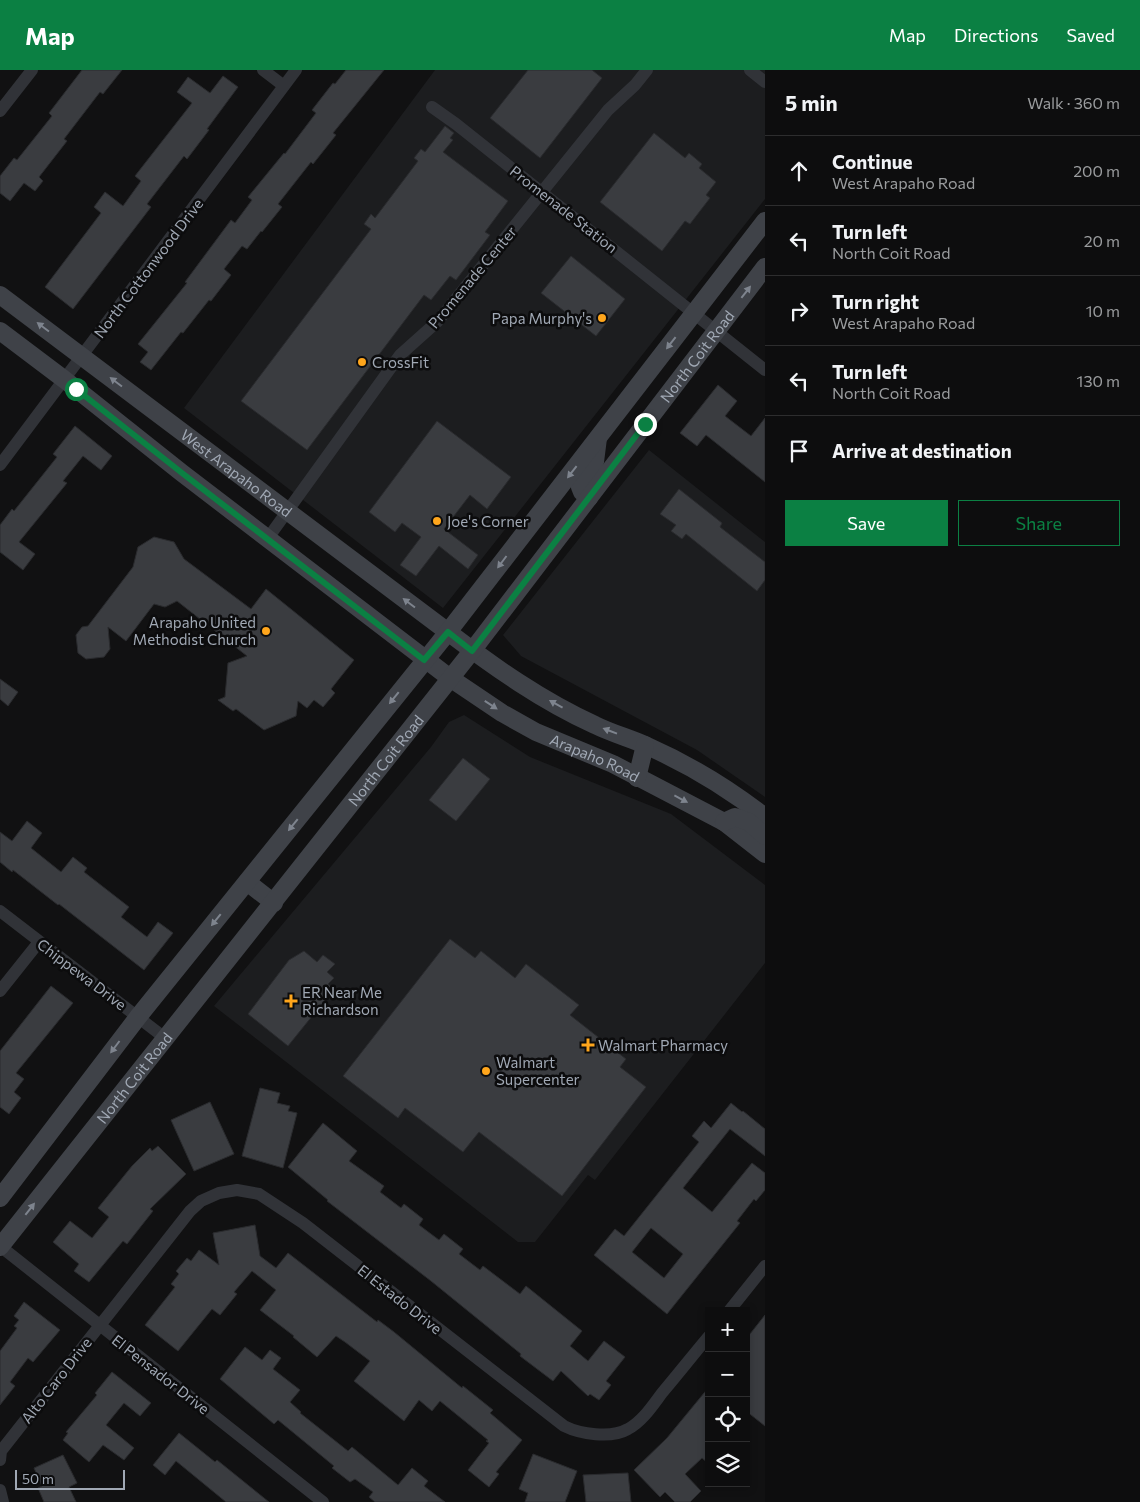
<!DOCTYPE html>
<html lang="en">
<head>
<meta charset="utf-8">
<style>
  body { margin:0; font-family:Commissioner,sans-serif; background:#1b1b1c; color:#f1f3f6 }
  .controls { position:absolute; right:15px; bottom:15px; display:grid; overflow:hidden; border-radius:0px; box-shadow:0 2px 8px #0003 }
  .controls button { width:45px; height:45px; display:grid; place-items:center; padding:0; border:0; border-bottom:1px solid #2d2d2e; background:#0d0d0e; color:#f1f3f6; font:25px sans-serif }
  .scale { position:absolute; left:15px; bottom:12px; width:110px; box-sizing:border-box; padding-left:5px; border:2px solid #a0a8b4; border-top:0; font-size:14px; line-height:18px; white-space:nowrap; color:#a0a8b4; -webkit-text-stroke:4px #0c0c0d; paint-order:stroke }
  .stop { position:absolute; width:15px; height:15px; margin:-11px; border:4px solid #0b8043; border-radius:50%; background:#fff }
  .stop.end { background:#0b8043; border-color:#fff; box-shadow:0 1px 5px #0008 }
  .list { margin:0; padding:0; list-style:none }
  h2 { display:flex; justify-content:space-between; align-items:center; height:65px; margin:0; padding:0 20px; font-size:21px }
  h2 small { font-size:16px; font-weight:400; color:#9a9c9e }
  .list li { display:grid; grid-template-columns:32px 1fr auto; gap:15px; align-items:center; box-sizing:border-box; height:70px; padding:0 20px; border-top:1px solid #2d2d2e }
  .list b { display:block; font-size:19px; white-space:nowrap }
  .list p { margin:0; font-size:16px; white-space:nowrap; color:#9a9c9e }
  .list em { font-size:16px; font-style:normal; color:#9a9c9e }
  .actions { display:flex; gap:10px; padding:15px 20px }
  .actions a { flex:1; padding:11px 0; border:1px solid #0b8043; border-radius:0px; text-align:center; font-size:18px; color:#0b8043 }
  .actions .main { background:#0b8043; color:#fff }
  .icon { flex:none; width:28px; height:28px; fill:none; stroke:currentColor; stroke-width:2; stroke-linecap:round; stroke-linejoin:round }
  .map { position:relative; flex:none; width:765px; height:1432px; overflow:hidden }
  header { display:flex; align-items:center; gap:30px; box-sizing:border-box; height:70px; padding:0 25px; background:#0b8043; color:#fff }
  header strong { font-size:24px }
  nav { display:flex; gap:28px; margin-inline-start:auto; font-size:18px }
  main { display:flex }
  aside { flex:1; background:#0d0d0e }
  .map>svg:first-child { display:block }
</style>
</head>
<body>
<header>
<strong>Map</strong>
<nav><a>Map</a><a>Directions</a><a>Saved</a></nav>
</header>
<main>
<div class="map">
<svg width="765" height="1432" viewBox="0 0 765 1432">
  <rect width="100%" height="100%" fill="#111112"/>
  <path fill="#1c1d1f" d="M435 0H765V129L443 538 184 338Z
    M649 380 765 472V727L697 680 521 586 503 565Z
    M464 645 530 687 671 744 765 815V893L595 1110 588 1105 535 1172H518L214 936 431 677 449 652Z"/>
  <path fill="#3a3c40" stroke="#2a2b2e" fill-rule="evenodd" d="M82 0H122L103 24 100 22 64 69 67 71 39 107 43 111 35 121 24 113 10 131 0 123V106L14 88 17 90 52 46 49 43Z
    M346 0H384L333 63 336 65 313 94 311 92 278 134 282 137 262 162 261 161 247 179 242 176 224 199 231 205 211 231 209 230 183 263 181 262 151 300 140 292 148 282 138 274 187 213 185 212 231 150 235 153 252 130 248 127 284 83 285 84 316 43 312 40 333 13 335 14Z
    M528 0H592L602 8 540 88 490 48Z
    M223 6 238 17 207 59 209 60 187 89 184 86 147 134 151 137 73 239 45 217 101 143 94 137 105 122 123 136 141 111 135 106 192 33 177 22 188 7 210 23Z
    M445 56 454 63 450 68 453 70 443 82 508 131 485 162 490 165 456 210 450 206 431 230 424 225 307 380 241 331 371 159 364 154 371 144 375 148 418 91 414 88 421 79 425 82Z
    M654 63 685 88 689 83 702 94 699 98 716 112 706 125 710 128 690 154 685 151 662 181 600 132Z
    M571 186 625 229 596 266 541 223Z
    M718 315 737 331 725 346 751 366 765 348V412L706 365 697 376 680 363Z
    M437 351 511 407 487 439 470 425 444 459 478 485 468 499 439 476 416 506 400 495 421 467 402 453 395 462 369 442Z
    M75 356 112 386 101 400 83 386 63 411 67 413 19 472 35 484 23 500 0 482V455L12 439 14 441 57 387 53 384Z
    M679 419 722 453 720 457 765 492V510L757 521 686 464 682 469 671 461 676 455 660 444Z
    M154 467 174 472 184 489 251 539 266 519 354 590 331 619 335 623 323 637 314 630 307 638 298 631 296 646 264 660 236 639 233 641 218 630 225 627 228 593 247 586 177 531 165 537 154 534 126 571 108 557 110 579 104 587 86 589 78 583 76 565 82 557 88 556 133 497 138 477Z
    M0 609 18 622 8 636 0 629Z
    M463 688 490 709 456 751 429 730Z
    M27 751 42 763 31 778 61 802 73 787 87 798 84 802 129 837 121 847 147 867 158 852 173 863 144 900 59 834 58 835 13 800 12 802 0 792V762L12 771Z
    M450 869 475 888 481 881 515 908 526 894 579 935 570 945 626 989 620 997 646 1017 562 1126 479 1062 463 1082 405 1038 398 1048 343 1006Z
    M304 881 317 892 323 885 335 894 327 902 334 908 328 914 334 919 288 976 248 944 289 890Z
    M51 916 73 933 16 1003 24 1009 14 1022 21 1028 9 1044 0 1037V981Z
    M260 1018 280 1023 277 1033 290 1036 288 1041 297 1043 283 1098 242 1086Z
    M210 1032 234 1084 194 1101 171 1050Z
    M731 1033 742 1042 743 1041 765 1059V1086L730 1059 683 1118 712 1142 752 1093 765 1103V1120L756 1131 754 1129 737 1151 740 1153 667 1244 594 1185 615 1159 624 1166 699 1072 692 1066 704 1051 711 1058ZM651 1158 683 1184 664 1208 632 1182Z
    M323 1053 357 1081 349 1091 384 1116 380 1122 401 1138 404 1134 423 1149 419 1155 439 1170 444 1164 463 1179 459 1184 480 1200 483 1196 520 1224 526 1216 582 1261 570 1276 588 1291 604 1271 625 1287 606 1311 611 1315 599 1330 590 1324 588 1326 561 1301 553 1311 520 1286 521 1284 431 1211 327 1131 328 1130 288 1097Z
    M158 1076 186 1104 150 1139 153 1141 127 1174 123 1171 89 1212 74 1201 79 1194 53 1172 70 1151 92 1168 109 1147 98 1138 132 1096 150 1078 152 1081Z
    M255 1155 260 1186 276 1198 288 1183 377 1252 378 1250 394 1262 462 1318 463 1316 493 1340 490 1343 522 1370 496 1402 499 1404 489 1417 468 1400 489 1373 486 1371 488 1370 440 1331 432 1341 419 1330 404 1351 354 1311 370 1291 345 1272 336 1266 317 1287 293 1267 294 1266 260 1240 276 1220 252 1201 234 1222 237 1224 220 1245 212 1239 178 1281 145 1255 175 1217 171 1214 179 1204 176 1201 187 1188 191 1191 199 1180 219 1195 213 1163Z
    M24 1232 60 1260 33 1292 28 1288 10 1312 15 1316 0 1335V1281L17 1258 14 1256 19 1250 14 1246Z
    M765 1245V1356L746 1341V1269Z
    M245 1277 262 1290 270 1280 281 1288 273 1299 300 1320 290 1332 301 1342 300 1343 348 1381 352 1377 398 1415 412 1398 428 1411 424 1416 445 1432H375L369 1427 373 1422 355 1409 350 1412 332 1398 334 1396 278 1350 274 1354 220 1309Z
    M112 1302 151 1333 140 1346 124 1333 106 1355 134 1378 124 1390 103 1375 89 1392 63 1370 68 1363 66 1362 97 1325 95 1323Z
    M709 1317V1394L702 1388 685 1404 701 1421 690 1432H675L665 1422 660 1427 634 1400 667 1368Z
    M179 1363 215 1392 217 1390 269 1432H226L176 1391 165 1405 153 1395Z
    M533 1384 577 1401 565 1432H525L528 1423 519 1419Z
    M63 1385 77 1413 69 1417 76 1432H44L38 1418 42 1416 34 1398Z
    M628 1403 631 1432H586L583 1405Z"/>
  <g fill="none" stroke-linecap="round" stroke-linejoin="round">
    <path stroke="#313338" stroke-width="12" d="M263 0 284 16
      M750 0 765 12
      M432 37 456 54 765 300
      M0 41 32 0
      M0 395 296 0
      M268 468 400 285 438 251 608 40 635 15 647 0
      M0 841 165 968
      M0 921 39 872
      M0 1176 323 1432
      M729 1241 765 1196
      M0 1390 1 1381 190 1141 201 1131 219 1123 237 1120 259 1124 303 1153 564 1356C580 1364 611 1369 628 1359 642 1352 653 1335 662 1323 678 1304 693 1285 709 1266
      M0 1420 3 1432"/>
    <g stroke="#3f4248" stroke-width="18">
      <path id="s1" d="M0 225 448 562C494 597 542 631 595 655 611 663 629 668 645 675 688 694 728 718 765 747"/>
      <path id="s2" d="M0 261 65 310 182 403 450 608 502 643 536 662 613 694 724 752 765 784"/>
      <path d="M589 428 582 422 580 417 595 392 598 368"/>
      <path d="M637 708 645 675"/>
      <path d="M724 752 735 747 749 752 765 766"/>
      <path d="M247 812 274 833"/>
      <path d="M0 1128 138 947 448 562 765 151"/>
      <path id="s3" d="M0 1177 472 581 765 197"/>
    </g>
  </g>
  <defs><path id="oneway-solid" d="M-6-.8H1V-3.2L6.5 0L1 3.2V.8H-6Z" transform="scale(1.25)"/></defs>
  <g fill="#7e848e">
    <use href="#oneway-solid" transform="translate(746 222) rotate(-52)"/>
    <use href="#oneway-solid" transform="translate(43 257) rotate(-143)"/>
    <use href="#oneway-solid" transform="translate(671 273) rotate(128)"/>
    <use href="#oneway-solid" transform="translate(116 312) rotate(-143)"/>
    <use href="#oneway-solid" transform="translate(572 402) rotate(128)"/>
    <use href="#oneway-solid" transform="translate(502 492) rotate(127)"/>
    <use href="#oneway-solid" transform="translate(409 533) rotate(-143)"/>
    <use href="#oneway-solid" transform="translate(394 628) rotate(129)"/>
    <use href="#oneway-solid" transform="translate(556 634) rotate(-151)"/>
    <use href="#oneway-solid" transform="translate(491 635) rotate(33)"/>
    <use href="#oneway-solid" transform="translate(610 661) rotate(-159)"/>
    <use href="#oneway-solid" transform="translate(681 729) rotate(28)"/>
    <use href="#oneway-solid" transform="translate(293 755) rotate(129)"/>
    <use href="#oneway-solid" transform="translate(216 850) rotate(129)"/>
    <use href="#oneway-solid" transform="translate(115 977) rotate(127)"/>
    <use href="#oneway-solid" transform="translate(30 1139) rotate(-52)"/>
  </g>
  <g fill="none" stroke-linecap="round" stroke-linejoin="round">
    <path stroke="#0b8043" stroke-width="6" d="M76 319 182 403 424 590 448 562 472 581 645 354"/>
  </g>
  <g fill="#ffa61c" stroke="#0c0c0d" stroke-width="2">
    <circle cx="602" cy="248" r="5"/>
    <circle cx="362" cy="292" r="5"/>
    <circle cx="437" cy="451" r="5"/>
    <circle cx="266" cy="561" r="5"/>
    <path d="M288.5 923.5h5v5h5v5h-5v5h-5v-5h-5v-5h5z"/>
    <path d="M585.5 967.5h5v5h5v5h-5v5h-5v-5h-5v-5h5z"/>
    <circle cx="486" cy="1001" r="5"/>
  </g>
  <g text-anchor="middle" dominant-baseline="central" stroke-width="5" stroke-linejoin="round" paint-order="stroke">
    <g font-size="15" fill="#a0a8b4" stroke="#0c0c0d">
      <text transform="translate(564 139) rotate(38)">Promenade Station</text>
      <text transform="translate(148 198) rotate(-53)">North Cottonwood Drive</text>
      <text transform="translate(472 207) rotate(-50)">Promenade Center</text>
      <text stroke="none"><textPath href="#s3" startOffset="1131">North Coit Road</textPath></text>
      <text stroke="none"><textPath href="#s1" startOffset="296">West Arapaho Road</textPath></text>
      <text stroke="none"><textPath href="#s2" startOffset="734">Arapaho Road</textPath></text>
      <text stroke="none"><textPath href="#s3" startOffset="621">North Coit Road</textPath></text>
      <text transform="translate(82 904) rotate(37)">Chippewa Drive</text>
      <text stroke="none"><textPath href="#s3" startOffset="216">North Coit Road</textPath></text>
      <text transform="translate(400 1229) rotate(38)">El Estado Drive</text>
      <text transform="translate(161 1304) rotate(38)">El Pensador Drive</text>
      <text transform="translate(56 1310) rotate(-52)">Alto Caro Drive</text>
    </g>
    <g font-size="15" fill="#a0a8b4" stroke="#0c0c0d" text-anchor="start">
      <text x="592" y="248" text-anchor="end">Papa Murphy's</text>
      <text x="372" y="292">CrossFit</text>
      <text x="447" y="451">Joe's Corner</text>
      <text x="256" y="552" text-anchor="end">Arapaho United<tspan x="256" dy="17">Methodist Church</tspan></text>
      <text x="302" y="922">ER Near Me<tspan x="302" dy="17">Richardson</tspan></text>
      <text x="598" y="975">Walmart Pharmacy</text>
      <text x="496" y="992">Walmart<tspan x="496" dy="17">Supercenter</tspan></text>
    </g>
  </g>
</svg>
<div class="controls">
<button>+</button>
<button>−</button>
<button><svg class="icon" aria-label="locate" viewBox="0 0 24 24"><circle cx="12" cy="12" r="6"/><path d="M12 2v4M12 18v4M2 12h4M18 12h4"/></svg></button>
<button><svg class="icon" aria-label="layers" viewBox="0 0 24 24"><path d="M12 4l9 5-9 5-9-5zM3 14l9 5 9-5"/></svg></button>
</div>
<div class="scale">50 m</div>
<div class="stop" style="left:76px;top:319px"></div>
<div class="stop end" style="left:645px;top:354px"></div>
</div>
<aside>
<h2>5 min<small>Walk · 360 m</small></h2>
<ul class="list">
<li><svg class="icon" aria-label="ahead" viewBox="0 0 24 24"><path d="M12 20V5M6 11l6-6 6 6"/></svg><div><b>Continue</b><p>West Arapaho Road</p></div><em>200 m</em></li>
<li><svg class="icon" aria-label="left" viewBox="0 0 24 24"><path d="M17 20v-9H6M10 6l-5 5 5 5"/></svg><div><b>Turn left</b><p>North Coit Road</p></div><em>20 m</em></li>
<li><svg class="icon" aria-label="right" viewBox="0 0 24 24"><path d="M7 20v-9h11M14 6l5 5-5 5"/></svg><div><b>Turn right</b><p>West Arapaho Road</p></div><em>10 m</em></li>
<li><svg class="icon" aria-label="left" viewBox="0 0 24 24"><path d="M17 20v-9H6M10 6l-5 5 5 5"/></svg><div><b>Turn left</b><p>North Coit Road</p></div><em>130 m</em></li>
<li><svg class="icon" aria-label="arrive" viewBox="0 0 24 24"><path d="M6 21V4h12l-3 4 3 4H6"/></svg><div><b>Arrive at destination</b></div></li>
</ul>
<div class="actions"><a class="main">Save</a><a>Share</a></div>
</aside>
</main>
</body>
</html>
